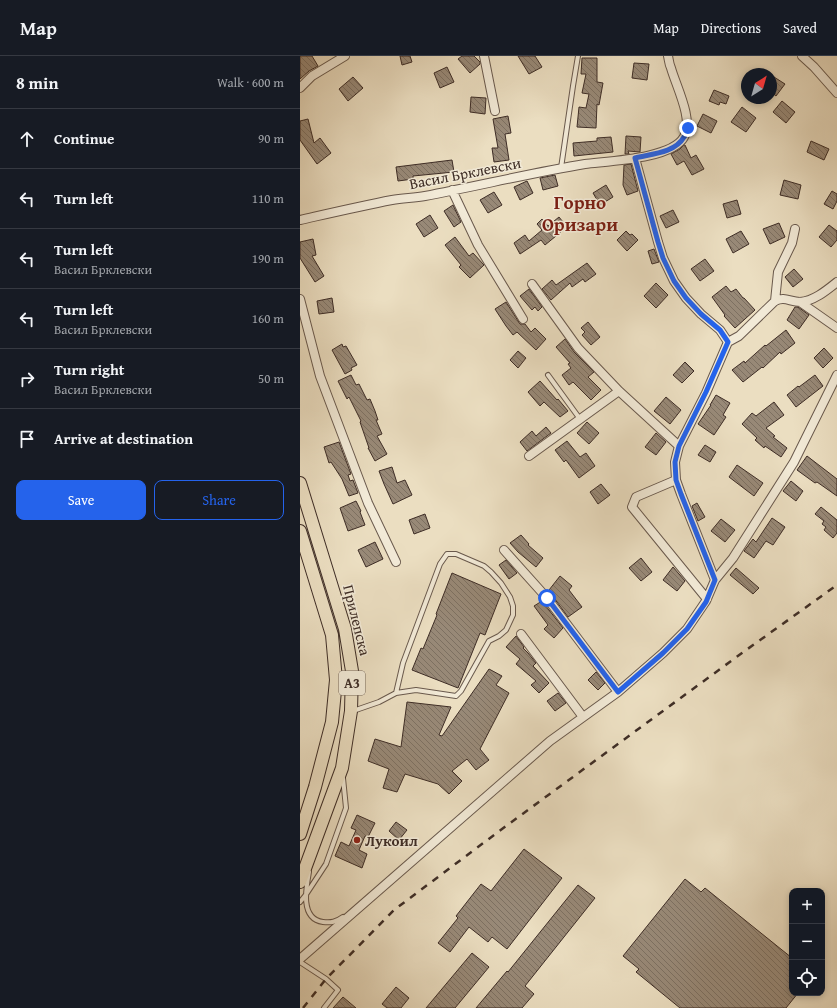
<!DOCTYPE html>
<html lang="en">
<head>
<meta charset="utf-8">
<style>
  body { margin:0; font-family:"Gentium Book Plus",serif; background:#20242c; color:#f1f3f6 }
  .controls { position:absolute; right:12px; bottom:12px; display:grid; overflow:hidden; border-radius:8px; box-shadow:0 2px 6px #0003 }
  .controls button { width:36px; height:36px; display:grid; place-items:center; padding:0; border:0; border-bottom:1px solid #363941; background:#171b24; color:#f1f3f6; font:20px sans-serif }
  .compass { position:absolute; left:441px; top:12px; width:36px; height:36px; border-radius:50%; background:#171b24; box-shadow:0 2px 6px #0003; rotate:37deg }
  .stop { position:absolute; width:12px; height:12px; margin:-9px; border:3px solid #2563eb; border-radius:50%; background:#fff }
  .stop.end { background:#2563eb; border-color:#fff; box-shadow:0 1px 4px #0008 }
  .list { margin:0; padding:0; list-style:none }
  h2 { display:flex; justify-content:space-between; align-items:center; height:52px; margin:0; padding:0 16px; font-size:17px }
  h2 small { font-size:13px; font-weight:400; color:#9ea1a6 }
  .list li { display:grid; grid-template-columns:26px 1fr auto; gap:12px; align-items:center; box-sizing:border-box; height:60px; padding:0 16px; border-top:1px solid #363941 }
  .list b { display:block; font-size:15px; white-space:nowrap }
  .list p { margin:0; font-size:13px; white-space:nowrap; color:#9ea1a6 }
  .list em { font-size:13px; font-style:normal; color:#9ea1a6 }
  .actions { display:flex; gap:8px; padding:12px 16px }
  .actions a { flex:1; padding:9px 0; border:1px solid #2563eb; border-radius:8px; text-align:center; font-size:14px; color:#2563eb }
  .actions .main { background:#2563eb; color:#fff }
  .icon { flex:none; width:22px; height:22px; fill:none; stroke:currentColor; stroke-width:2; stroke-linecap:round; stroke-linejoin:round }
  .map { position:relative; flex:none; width:537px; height:952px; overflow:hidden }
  header { display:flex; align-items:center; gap:24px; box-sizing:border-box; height:56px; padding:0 20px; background:#171b24; border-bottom:1px solid #363941 }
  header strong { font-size:19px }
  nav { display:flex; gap:22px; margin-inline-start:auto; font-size:14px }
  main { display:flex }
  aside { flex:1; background:#171b24 }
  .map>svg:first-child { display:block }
</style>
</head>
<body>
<header>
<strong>Map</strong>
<nav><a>Map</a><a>Directions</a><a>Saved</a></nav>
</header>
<main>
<aside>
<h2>8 min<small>Walk · 600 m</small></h2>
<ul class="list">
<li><svg class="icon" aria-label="ahead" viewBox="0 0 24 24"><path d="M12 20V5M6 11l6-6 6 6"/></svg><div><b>Continue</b></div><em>90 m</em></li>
<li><svg class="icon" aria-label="left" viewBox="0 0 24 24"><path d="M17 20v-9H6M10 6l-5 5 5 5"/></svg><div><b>Turn left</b></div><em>110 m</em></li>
<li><svg class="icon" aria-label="left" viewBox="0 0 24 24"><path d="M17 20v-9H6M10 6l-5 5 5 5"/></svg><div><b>Turn left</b><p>Васил Брклевски</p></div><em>190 m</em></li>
<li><svg class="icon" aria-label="left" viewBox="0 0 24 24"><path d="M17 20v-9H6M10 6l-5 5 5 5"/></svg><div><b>Turn left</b><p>Васил Брклевски</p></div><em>160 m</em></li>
<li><svg class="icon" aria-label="right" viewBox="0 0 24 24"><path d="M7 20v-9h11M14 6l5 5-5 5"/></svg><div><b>Turn right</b><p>Васил Брклевски</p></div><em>50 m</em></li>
<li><svg class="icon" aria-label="arrive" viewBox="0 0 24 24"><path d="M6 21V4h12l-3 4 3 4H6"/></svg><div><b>Arrive at destination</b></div></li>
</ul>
<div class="actions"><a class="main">Save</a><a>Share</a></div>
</aside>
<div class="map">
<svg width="537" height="952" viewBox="0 0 537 952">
  <defs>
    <pattern id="building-back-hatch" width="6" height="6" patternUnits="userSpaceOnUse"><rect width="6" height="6" fill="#988977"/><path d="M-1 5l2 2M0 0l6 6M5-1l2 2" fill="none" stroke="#7d7061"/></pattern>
  </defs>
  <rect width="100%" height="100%" fill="#ebdec1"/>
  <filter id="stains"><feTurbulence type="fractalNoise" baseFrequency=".005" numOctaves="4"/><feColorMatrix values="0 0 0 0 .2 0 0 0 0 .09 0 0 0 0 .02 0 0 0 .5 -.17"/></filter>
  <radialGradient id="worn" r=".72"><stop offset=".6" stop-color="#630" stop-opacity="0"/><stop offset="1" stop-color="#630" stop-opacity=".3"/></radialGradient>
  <path fill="url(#building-back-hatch)" stroke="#3e2d26" d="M0 0H12L18 10 9 15 0 23Z
    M100 0H110L112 6 102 9Z
    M162 0H174L180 6V8L170 17 158 3Z
    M218 0H235L242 11 229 18Z
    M282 2H297V26L303 27 299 49 297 48 296 72 277 71 279 51 286 52 289 38 282 37 286 18H281Z
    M334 7 349 8 347 24 332 22Z
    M147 11 154 26 140 32 134 17Z
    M53 21 63 32 48 45 39 33Z
    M474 21 485 28 476 40 471 36V25Z
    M414 34 429 40 426 48 420 46 419 49 409 45Z
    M171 41 186 42 185 58 170 56Z
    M482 45 495 56 486 67 473 56Z
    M442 51 456 62 446 76 431 66Z
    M403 58 417 65 411 77 397 70Z
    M208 60 211 77 205 78 209 104 194 106 192 92H198L193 63Z
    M8 63 14 87 20 82 31 97 17 108 0 84V65Z
    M326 80 341 81 340 96 328 95 329 98H325Z
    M311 81 313 96 274 100 273 87 297 85V82Z
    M511 85 529 93 524 104 507 96Z
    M384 89H385L391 102 396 99 404 113 392 119 384 105 377 109 371 98 380 93Z
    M152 104 154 116 113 120V123L98 125 96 111Z
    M331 108 338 135 327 139 323 129 324 109Z
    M255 119 258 130 243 134 240 122Z
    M484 124 501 129 498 143 480 139Z
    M227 125 233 137 220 144 214 131Z
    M306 129 313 141 300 149 293 137Z
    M532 135 537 138V145L533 153 524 148Z
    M194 136 202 149 188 157 180 144Z
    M437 144 441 158 427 162 423 148Z
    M153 149 161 166 154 171 144 155Z
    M373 154 379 166 366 172 360 160Z
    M130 159 138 172 124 181 116 168Z
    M259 161 267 171 245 189 241 184 220 198 214 187 225 179 229 185 242 174 237 168 242 163 248 170Z
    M479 167 485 181 470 188 463 173Z
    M529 169 537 175V184L531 191 519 181Z
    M326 175 330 179 332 178 338 184 327 195 317 184Z
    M441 175 449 188 433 197 426 183Z
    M155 181 169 200 173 197 184 209 170 222 159 211 161 209 145 189Z
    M13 183 16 199 12 200 24 220 15 226 0 202V186Z
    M354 193 359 206 352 208 348 195Z
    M405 203 414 215 400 225 391 213Z
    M287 207 296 218 285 226 283 223 272 231 270 227 251 244 242 233 252 224 256 229Z
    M494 213 503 223 493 231 485 221Z
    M356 227 368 239 356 252 344 240Z
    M426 230 431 236 436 233 443 242H444L455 254 435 272 424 260 425 259 412 241Z
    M229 233 242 251 238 255 235 251 232 254 220 240Z
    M32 242 34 256 19 258 17 245Z
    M206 246 220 268H225L231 276 235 272 246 283 236 294 217 276 213 279 206 270 195 253Z
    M495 251H498L509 259 499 273 487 264Z
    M288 266 300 281 291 289 282 279 285 276 281 272Z
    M486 274 495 287 481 298 480 296 463 312 462 311 443 326 432 314 444 305 445 307 465 289 466 290Z
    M265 283 274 296 294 316 288 321 301 334 291 344 273 326 269 329 262 319 271 312 268 308 270 307 256 291Z
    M42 288 43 291 46 290 57 309 51 312 52 314 45 318 32 294Z
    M524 292 533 302 523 312 514 302Z
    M218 295 226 302 218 312 210 304Z
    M385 306 394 315 382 327 373 319Z
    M51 319 56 329 59 328 67 344 70 343 75 355 78 364H76L82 378 77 380 87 398 75 405 68 392H69L60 366 61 365 49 341 47 343 38 325Z
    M515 319 523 330 496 351 487 339 498 330 499 331Z
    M240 325 257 344 258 343 268 355 260 361 244 346 240 350 228 336Z
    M416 339 430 347 423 359 426 361 414 379 398 368 411 349H410Z
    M366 341 381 354 370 368 354 355Z
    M474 346 484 359 466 372 475 380 473 381 487 392 481 401 465 390 464 392 455 384 457 382 442 368 452 357 456 360Z
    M287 366 299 377 289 388 277 377Z
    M246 371 251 377 227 395 220 386 232 375 236 380Z
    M356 377 366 386 356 399 345 391Z
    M267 385 280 401 286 397 295 410 279 422 266 404 264 406 255 394Z
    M39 386 51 418 48 419 50 425 53 424 58 437 49 440 42 423 31 406 29 407 24 391Z
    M405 389 416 396 410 406 398 399Z
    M507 400 537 423V440L517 426 515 427 497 414Z
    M437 409 463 427 454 440 429 421Z
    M92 411 97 427 105 424 112 439 93 448 84 428 79 415Z
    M491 425 503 435 496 445 483 435Z
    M301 428 310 439 298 448 290 436Z
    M56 445 61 455 60 456 65 469 48 475 40 452Z
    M397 447 405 461 398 465 392 450Z
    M521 451 537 464V477L533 482 524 474 526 471 522 468 524 465 515 458Z
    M125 458 130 472 114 478 109 464Z
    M472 462 485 471 473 489 466 485 454 502 444 495 453 483 456 486Z
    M421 463 435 474 425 486 411 475Z
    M221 479 229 488 228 489 243 502 236 511 218 496 210 487Z
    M75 486 83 503 66 511 58 494Z
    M341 502 352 516 341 525 329 512Z
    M206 504 217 517 209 523 199 509Z
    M373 511 385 525 377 535 363 524Z
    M436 512 459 532 453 538 430 519Z
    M152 517 201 538 185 579 180 577 158 632 112 614 121 592 123 593 137 559 136 558Z
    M260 520 272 530 269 534 282 551 268 561 251 538 252 537 249 534Z
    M242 545 263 572 254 582 244 573 248 569 234 550Z
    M216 580 224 591 223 592 228 597 236 607 233 610 249 627 239 637 231 629 236 625 216 608 220 603 206 591Z
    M189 613 202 620 196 629 209 637 180 693 189 704 176 714 167 703 152 715 162 725 149 738 138 728 105 718 97 736 83 732 89 713 68 705 75 683 101 691 107 646 151 651 139 679 142 680Z
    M296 616 305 627 298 634 288 624Z
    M258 637 266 647 255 655 247 645Z
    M57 759 75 767 68 781 65 780 59 794 67 798 62 812 35 800 41 786 49 790 56 774 51 772Z
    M96 766 107 774 99 784 89 775Z
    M224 793 262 822 207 893 192 881 188 886 169 871 150 896 138 887 158 862 156 860 181 828 191 835Z
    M385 823 401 836 405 832 492 902V937H498L486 952H380L336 916 339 913 323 900Z
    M278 829 295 842 225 930 234 938 222 952H176L207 915 208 916Z
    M172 897 189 911 155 952H126Z
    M96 931 109 942 101 952H87L82 948Z
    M43 941 56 952H33Z"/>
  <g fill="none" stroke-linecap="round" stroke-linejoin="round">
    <defs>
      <path id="lane" d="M261 112 273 30 278 0
        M248 319 280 363
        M53 655 79 646 96 637 116 634 156 640 161 635 189 585 199 580 206 574 213 559V550L210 541 201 527 191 516 184 510 156 498H147L140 508 103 607 96 637
        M9 816C6 832 0 863 23 866 31 867 36 866 43 861
        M0 846 5 840 26 808 46 752 43 722
        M0 906 26 923 38 934 24 952"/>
      <path id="street" d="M184 0 195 55
        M502 0 514 11 537 37
        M0 32 12 20 45 0
        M335 102 358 186 363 202 374 225 386 242 401 258 420 274 428 286 439 280 475 245C485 240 490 246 500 246 514 245 527 234 537 226
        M152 134 178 189 223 263
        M0 164C31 157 61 150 92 144 103 142 114 142 125 140 178 130 231 117 285 108 308 105 372 103 384 81 394 64 376 30 371 12 369 8 369 4 368 0
        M232 228 278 292 319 335 379 390
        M0 243 20 320 68 447 96 506
        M475 245 478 216 492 187 495 173
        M500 246 537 272
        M229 400 319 335
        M376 424 336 441 332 451 407 543
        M204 494 247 542 318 636
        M415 524 381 438 376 424 375 406 379 390 406 337 428 286
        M221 578 283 661
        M0 903 250 685 318 636 363 597 387 573 406 545 415 524 433 502 494 406 537 319"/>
      <path id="primary" d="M0 427 45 573 52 615 51 655 42 712 0 826
        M0 475 32 579 36 624 32 666 15 731 0 778"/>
    </defs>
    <use href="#lane" stroke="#69594d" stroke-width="6"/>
    <use href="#street" stroke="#69594d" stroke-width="10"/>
    <use href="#primary" stroke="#3e2d26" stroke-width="14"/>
    <use href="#lane" stroke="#f2ead7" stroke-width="4"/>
    <use href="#street" stroke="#f2ead7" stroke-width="8"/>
    <use href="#primary" stroke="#ebdec1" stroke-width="12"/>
    <path stroke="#3e2d26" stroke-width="2.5" stroke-dasharray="7 7" stroke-linecap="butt" d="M3 952 26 923 94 854 202 773 442 597 537 529"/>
  </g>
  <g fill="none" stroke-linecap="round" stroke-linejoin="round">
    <path stroke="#2563eb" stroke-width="5" d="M247 542 318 636 363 597 387 573 406 546 415 524 381 438 376 424 375 406 379 390 406 336 428 286 420 274 401 258 386 242 374 225 363 202 358 186 335 102C351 98 375 97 384 81 386 79 387 75 388 72"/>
  </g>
  <circle fill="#8f2418" stroke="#f2ead7" stroke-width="1.5" cx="57" cy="784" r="4"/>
  <g text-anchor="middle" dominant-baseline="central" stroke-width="3" stroke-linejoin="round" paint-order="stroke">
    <rect fill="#f2ead7" stroke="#74665b" stroke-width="1" x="39" y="615" width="26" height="24" rx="3"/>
    <g font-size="14" font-weight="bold" fill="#3e2d26">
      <text x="52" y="627">A3</text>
    </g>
    <g font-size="15" fill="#3e2d26" stroke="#f2ead7">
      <text transform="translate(165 117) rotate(-11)">Васил Брклевски</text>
      <text transform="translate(57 564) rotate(76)">Прилепска</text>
    </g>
    <g font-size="15" font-weight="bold" fill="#3e2d26" stroke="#f2ead7" text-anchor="start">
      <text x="65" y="784">Лукоил</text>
    </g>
    <g font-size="19" font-weight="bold" fill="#7a1f14" stroke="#f2ead7">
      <text x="280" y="146">Горно<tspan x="280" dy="22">Оризари</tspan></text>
    </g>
  </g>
  <rect width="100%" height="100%" filter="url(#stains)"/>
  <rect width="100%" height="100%" fill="url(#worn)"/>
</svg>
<div class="controls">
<button>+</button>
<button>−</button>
<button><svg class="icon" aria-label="locate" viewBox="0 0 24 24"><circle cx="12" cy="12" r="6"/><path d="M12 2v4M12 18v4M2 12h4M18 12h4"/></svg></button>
</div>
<svg class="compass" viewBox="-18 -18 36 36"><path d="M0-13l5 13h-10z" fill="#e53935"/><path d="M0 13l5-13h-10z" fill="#9ea1a6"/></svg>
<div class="stop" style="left:247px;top:542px"></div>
<div class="stop end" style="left:388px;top:72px"></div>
</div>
</main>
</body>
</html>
